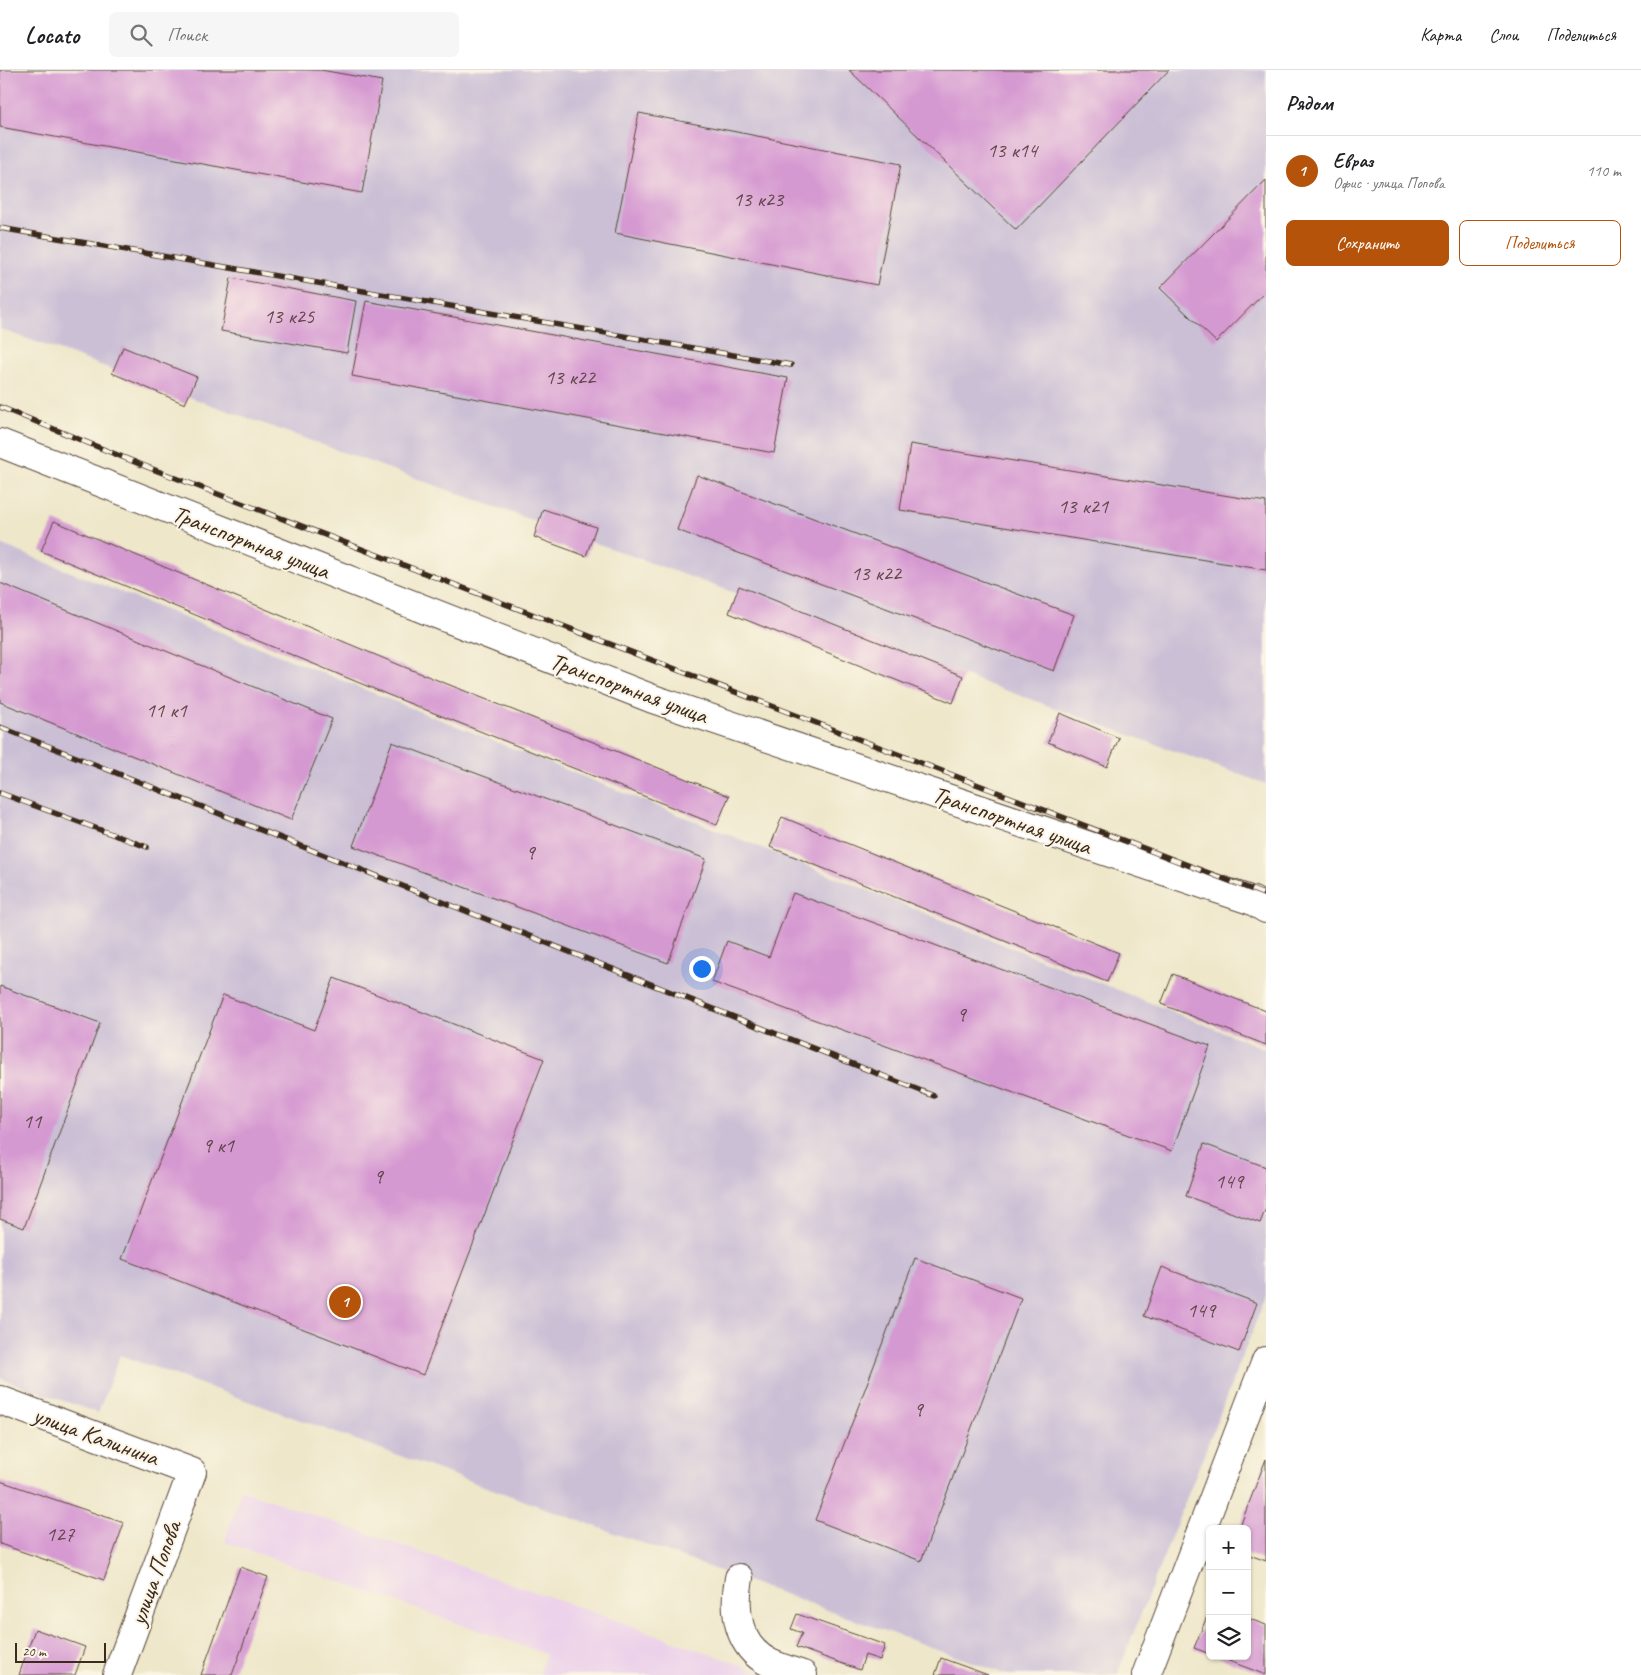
<!DOCTYPE html>
<html lang="ru">
<head>
<meta charset="utf-8">
<style>
  body { margin:0; font-family:Caveat,sans-serif; background:#f6f6f6; color:#202124 }
  .controls { position:absolute; right:15px; bottom:15px; display:grid; overflow:hidden; border-radius:8px; box-shadow:0 1px 4px #0004 }
  .controls button { width:45px; height:45px; display:grid; place-items:center; padding:0; border:0; border-bottom:1px solid #e0e0e0; background:#fff; color:#202124; font:25px sans-serif }
  .scale { position:absolute; left:15px; bottom:12px; width:91px; box-sizing:border-box; padding-left:5px; border:2px solid #3b2a1e; border-top:0; font-size:14px; line-height:18px; white-space:nowrap; color:#3b2a1e; -webkit-text-stroke:4px #fcf5e5; paint-order:stroke }
  .you { position:absolute; left:701px; top:898px; width:18px; height:18px; margin:-12px; border:4px solid #fff; border-radius:50%; background:#1a73e8; box-shadow:0 0 0 8px #1a73e833 }
  .badge { display:grid; place-items:center; width:32px; height:32px; border-radius:50%; background:#b45309; color:#fff; font-size:16px; font-weight:700 }
  .pin { position:absolute; translate:-50% -50%; border:2px solid #fff; box-shadow:0 1px 5px #0006 }
  .list { margin:0; padding:0; list-style:none }
  h2 { display:flex; justify-content:space-between; align-items:center; height:65px; margin:0; padding:0 20px; font-size:21px }
  h2 small { font-size:16px; font-weight:400; color:#757577 }
  .list li { display:grid; grid-template-columns:32px 1fr auto; gap:15px; align-items:center; box-sizing:border-box; height:70px; padding:0 20px; border-top:1px solid #e0e0e0 }
  .list b { display:block; font-size:19px; white-space:nowrap }
  .list p { margin:0; font-size:16px; white-space:nowrap; color:#757577 }
  .list em { font-size:16px; font-style:normal; color:#757577 }
  .actions { display:flex; gap:10px; padding:15px 20px }
  .actions a { flex:1; padding:11px 0; border:1px solid #b45309; border-radius:8px; text-align:center; font-size:18px; color:#b45309 }
  .actions .main { background:#b45309; color:#fff }
  .icon { flex:none; width:28px; height:28px; fill:none; stroke:currentColor; stroke-width:2; stroke-linecap:round; stroke-linejoin:round }
  .map { position:relative; flex:none; width:1266px; height:1605px; overflow:hidden }
  header { display:flex; align-items:center; gap:30px; box-sizing:border-box; height:70px; padding:0 25px; background:#fff; border-bottom:1px solid #e0e0e0 }
  header strong { font-size:24px }
  nav { display:flex; gap:28px; margin-inline-start:auto; font-size:18px }
  .search { width:350px; height:45px; background:#f6f6f6; display:flex; align-items:center; gap:12px; box-sizing:border-box; padding:0 18px; border-radius:8px; color:#757577; font-size:19px }
  main { display:flex }
  aside { flex:1; background:#fff }
  .map>svg:first-child { display:block }
</style>
</head>
<body>
<header>
<strong>Locato</strong>
<div class="search"><svg class="icon" aria-label="search" viewBox="0 0 24 24"><circle cx="10" cy="10" r="6"/><path d="M15 15l6 6"/></svg>Поиск</div>
<nav><a>Карта</a><a>Слои</a><a>Поделиться</a></nav>
</header>
<main>
<div class="map">
<svg width="1266" height="1605" viewBox="0 0 1266 1605">
  <rect width="100%" height="100%" fill="#fcf5e5"/>
  <filter id="ink" filterUnits="userSpaceOnUse"><feTurbulence type="fractalNoise" baseFrequency=".02" numOctaves="2"/><feDisplacementMap in="SourceGraphic" scale="10" xChannelSelector="R" yChannelSelector="G"/><feConvolveMatrix kernelMatrix="1 2 1 2 8 2 1 2 1" color-interpolation-filters="sRGB"/></filter>
  <filter id="wash" filterUnits="userSpaceOnUse"><feTurbulence type="fractalNoise" baseFrequency=".0096" numOctaves="4" result="noise"/><feDisplacementMap in="SourceGraphic" scale="20" xChannelSelector="R" yChannelSelector="G"/><feGaussianBlur stdDeviation="1.12" result="paint"/><feColorMatrix in="noise" values="0 0 0 0 0 0 0 0 0 0 0 0 0 0 0 0 0 1.4 0 .05"/><feComposite in="paint" operator="in"/></filter>
  <g filter="url(#wash)">
    <rect width="100%" height="100%" fill="#eee7ca"/>
    <path fill="#ecd1ea" d="M241 1420 564 1532 769 1605H539L546 1584 225 1472Z"/>
    <path fill="#cbbfd5" d="M0 0H1266V714L0 259Z
      M0 474 1266 979V1226L1117 1605H1008L120 1285 98 1343 0 1308Z"/>
    <g id="blocks">
      <path fill="#d599d1" d="M0 0H321L382 11 362 123 0 57Z
        M849 0H1169L1016 160Z
        M639 43 901 94 877 215 615 163Z
        M1266 110V221L1216 272 1160 218Z
        M231 208 356 231 347 283 221 261Z
        M366 231 788 308 774 383 352 306Z
        M123 277 197 307 185 334 112 303Z
        M910 374 1266 432V500L900 440Z
        M697 405 1074 545 1054 601 677 460Z
        M543 439 596 457 586 486 534 467Z
        M54 451 402 596 729 726 717 755 391 626 41 481Z
        M0 513 332 649 291 750 0 632Z
        M739 516 963 606 953 633 729 543Z
        M1060 643 1119 668 1107 697 1048 672Z
        M392 672 706 789 668 893 353 776Z
        M782 747 1119 883 1107 912 770 777Z
        M793 823 1210 976 1172 1081 712 912 727 871 769 887Z
        M1173 904 1266 941V975L1161 934Z
        M334 908 544 989 423 1305 122 1189 223 925 314 960Z
        M0 916 100 953 24 1158 0 1149Z
        M1204 1074 1266 1097V1138L1260 1153 1186 1126Z
        M915 1188 1021 1228 921 1491 815 1450Z
        M1162 1197 1257 1233 1239 1282 1144 1246Z
        M1266 1389V1491L1247 1484V1459H1239Z
        M0 1411 124 1453 104 1510 0 1474Z
        M240 1497 268 1507 232 1605H201Z
        M1210 1539V1584L1194 1578Z
        M797 1544 885 1575 880 1590 865 1585 860 1600 796 1577 802 1563 791 1559Z
        M1247 1548 1266 1555V1605L1216 1586H1247Z
        M35 1559 85 1577 75 1605H19Z
        M941 1588 988 1605H935Z"/>
    </g>
  </g>
  <g filter="url(#ink)">
    <use href="#blocks" fill-opacity="0" stroke="#564638" stroke-width="1"/>
    <g fill="none" stroke-linecap="round" stroke-linejoin="round">
      <defs>
        <path id="minor" d="M0 373 653 629 1253 831 1266 839
          M0 1330 192 1402 117 1605
          M739 1508C733 1540 737 1577 770 1593 780 1598 792 1601 803 1605
          M1146 1605 1266 1291"/>
      </defs>
      <use href="#minor" stroke="#564638" stroke-width="30"/>
      <use href="#minor" stroke="#fff" stroke-width="28"/>
      <defs>
        <path id="rail" d="M0 158 791 295
          M0 337 142 395 1266 825
          M0 657 934 1026
          M0 723 147 777"/>
      </defs>
      <use href="#rail" stroke="#3b2a1e" stroke-width="5.5"/>
      <use href="#rail" stroke="#fcf5e5" stroke-width="4" stroke-dasharray="11" stroke-linecap="butt"/>
    </g>
  </g>
  <g text-anchor="middle" dominant-baseline="central" stroke-width="4" stroke-linejoin="round" paint-order="stroke">
    <g font-size="21" fill="#62464b">
      <text x="1012" y="80">13 к14</text>
      <text x="758" y="129">13 к23</text>
      <text x="289" y="246">13 к25</text>
      <text x="570" y="307">13 к22</text>
      <text x="1083" y="436">13 к21</text>
      <text x="876" y="503">13 к22</text>
      <text x="166" y="640">11 к1</text>
      <text x="530" y="782">9</text>
      <text x="961" y="944">9</text>
      <text x="32" y="1051">11</text>
      <text x="218" y="1075">9 к1</text>
      <text x="378" y="1106">9</text>
      <text x="1229" y="1111">149</text>
      <text x="1201" y="1240">149</text>
      <text x="918" y="1339">9</text>
      <text x="60" y="1464">127</text>
    </g>
    <g font-size="24" fill="#3b2a1e" stroke="#fcf5e5">
      <text transform="translate(251 472) rotate(21)">Транспортная улица</text>
      <text transform="translate(629 618) rotate(20)">Транспортная улица</text>
      <text transform="translate(1012 750) rotate(19)">Транспортная улица</text>
      <text transform="translate(96 1366) rotate(20)">улица Калинина</text>
      <text transform="translate(155 1503) rotate(-70)">улица Попова</text>
    </g>
  </g>
</svg>
<div class="controls">
<button>+</button>
<button>−</button>
<button><svg class="icon" aria-label="layers" viewBox="0 0 24 24"><path d="M12 4l9 5-9 5-9-5zM3 14l9 5 9-5"/></svg></button>
</div>
<div class="scale">20 m</div>
<div class="you"></div>
<div class="pin badge" style="left:345px;top:1232px">1</div>
</div>
<aside>
<h2>Рядом<small></small></h2>
<ul class="list">
<li><span class="badge">1</span><div><b>Евраз</b><p>Офис · улица Попова</p></div><em>110 m</em></li>
</ul>
<div class="actions"><a class="main">Сохранить</a><a>Поделиться</a></div>
</aside>
</main>
</body>
</html>
